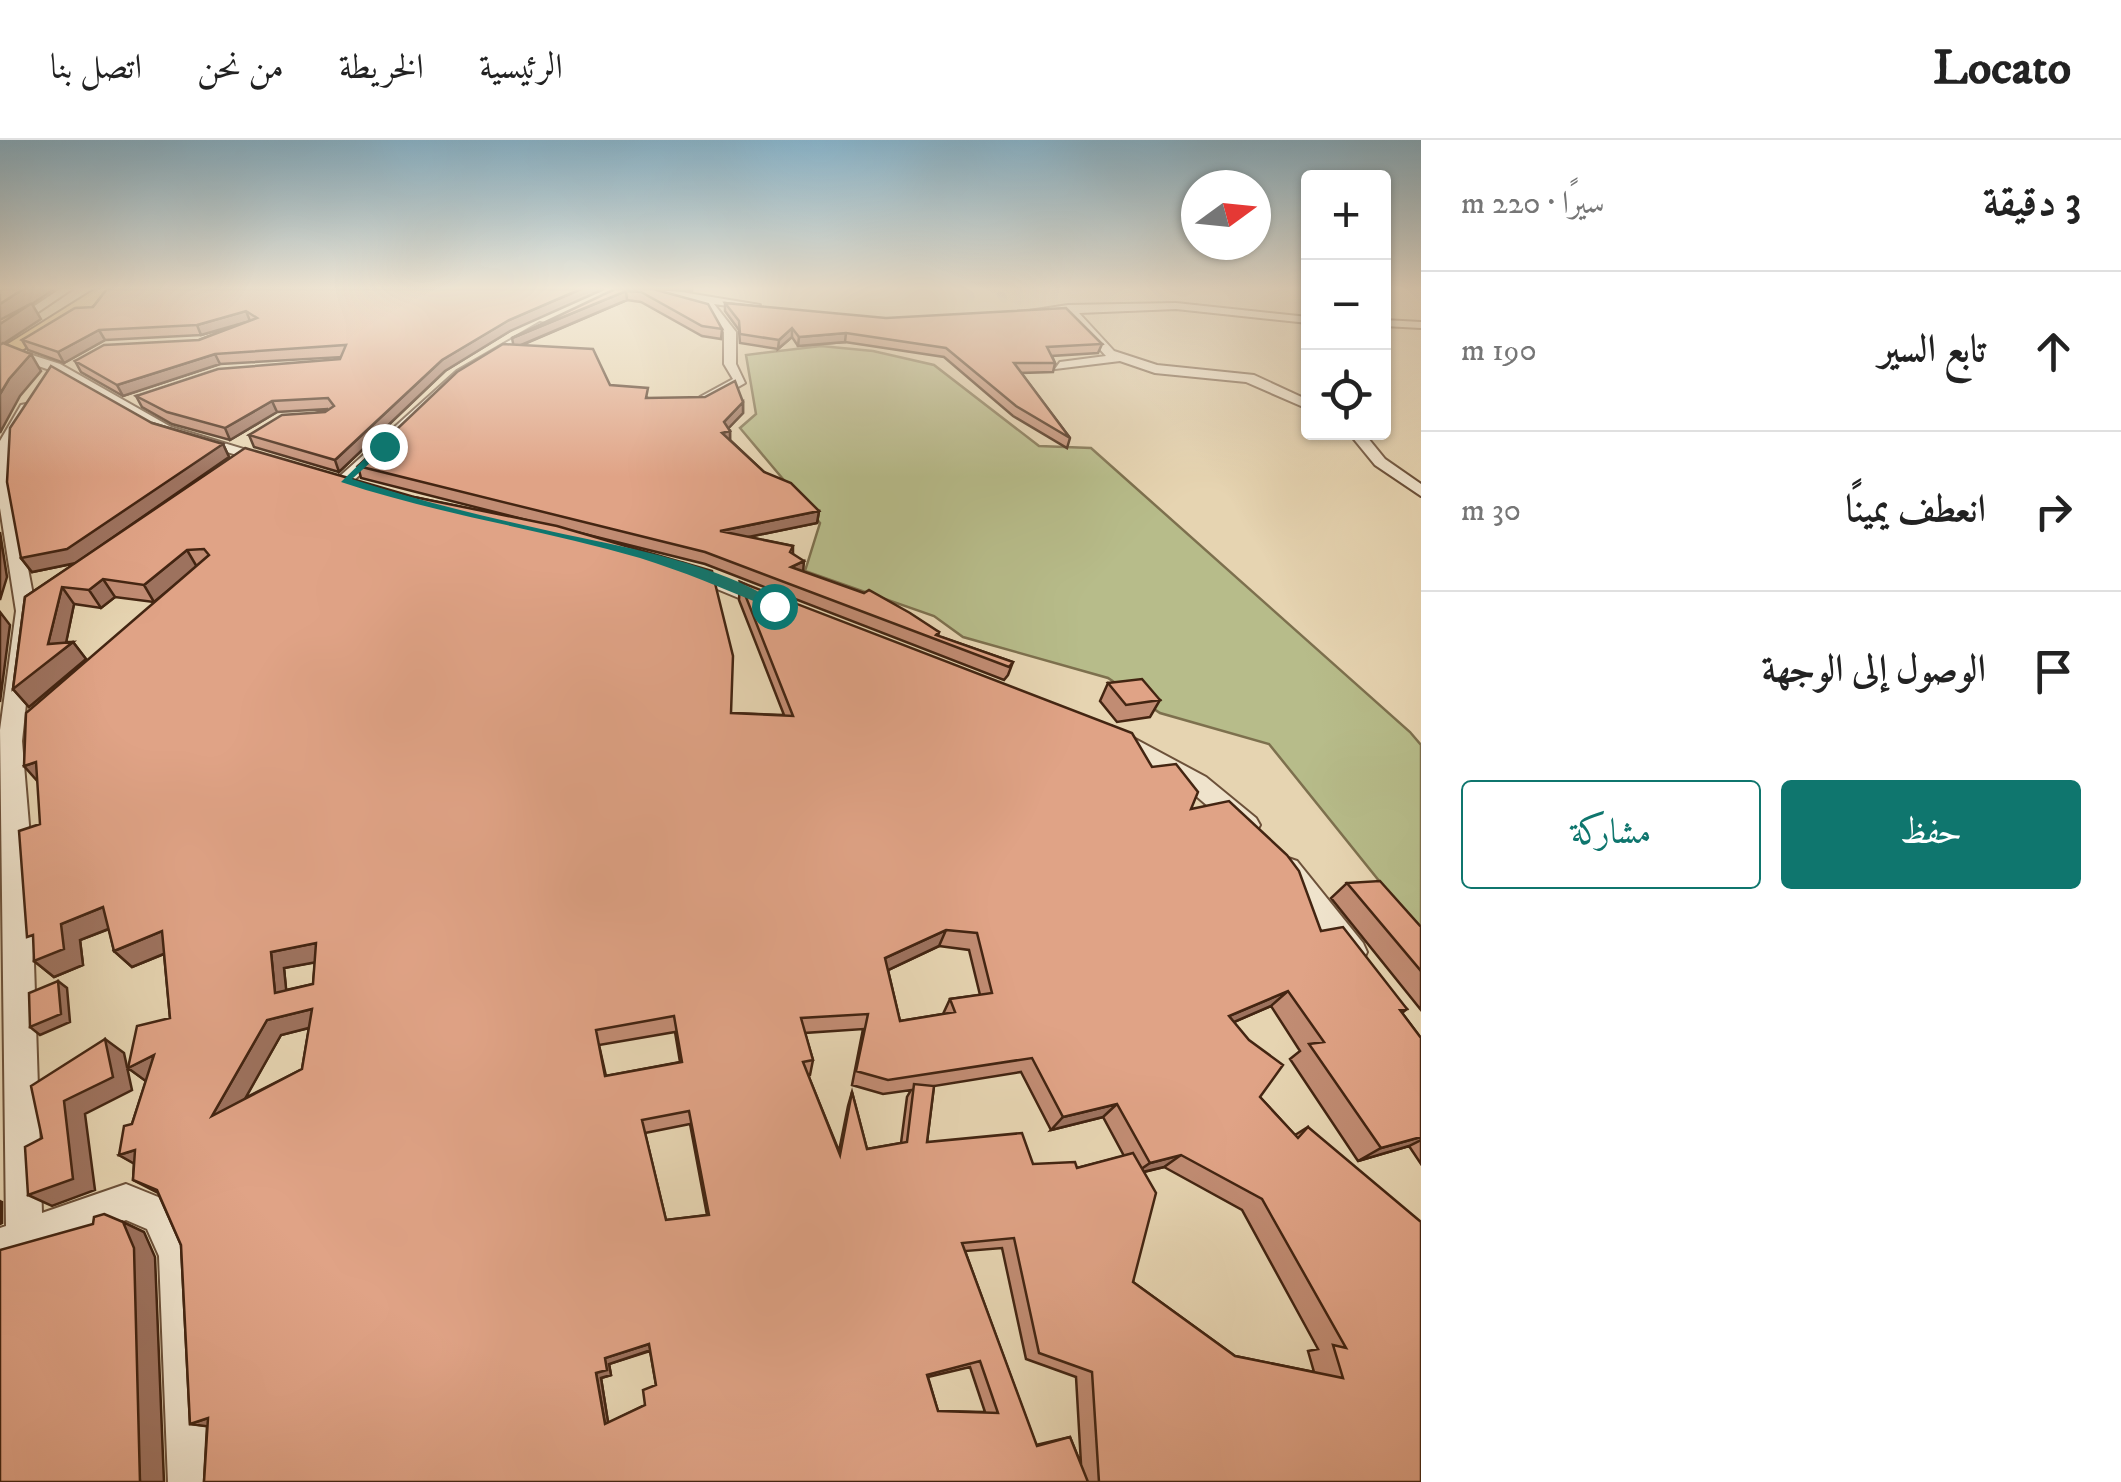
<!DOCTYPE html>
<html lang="ar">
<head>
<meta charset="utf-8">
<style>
  body { margin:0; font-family:"IM FELL DW Pica",Amiri,serif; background:#f6f6f6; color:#222; direction:rtl }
  .controls { position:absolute; right:30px; top:30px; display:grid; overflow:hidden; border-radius:10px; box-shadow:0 2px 8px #0004 }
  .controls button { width:90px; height:90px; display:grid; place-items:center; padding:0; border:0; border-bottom:2px solid #e0e0e0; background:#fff; color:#222; font:50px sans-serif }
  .compass { position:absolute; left:1181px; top:30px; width:90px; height:90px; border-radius:50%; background:#fff; box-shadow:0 2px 8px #0004; rotate:75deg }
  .stop { position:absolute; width:30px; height:30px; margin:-22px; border:8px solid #0f766e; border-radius:50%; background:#fff }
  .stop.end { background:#0f766e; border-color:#fff; box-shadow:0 2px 10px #0008 }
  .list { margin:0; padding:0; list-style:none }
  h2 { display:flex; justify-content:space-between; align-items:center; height:130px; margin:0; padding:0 40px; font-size:42px }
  h2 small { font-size:32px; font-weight:400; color:#767676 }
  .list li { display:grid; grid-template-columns:65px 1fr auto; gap:30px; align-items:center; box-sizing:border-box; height:160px; padding:0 40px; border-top:2px solid #e0e0e0 }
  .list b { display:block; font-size:38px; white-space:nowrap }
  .list em { font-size:32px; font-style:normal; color:#767676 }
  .actions { display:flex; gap:20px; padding:30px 40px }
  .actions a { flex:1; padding:22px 0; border:2px solid #0f766e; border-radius:10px; text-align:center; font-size:35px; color:#0f766e }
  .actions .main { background:#0f766e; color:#fff }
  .icon { flex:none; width:55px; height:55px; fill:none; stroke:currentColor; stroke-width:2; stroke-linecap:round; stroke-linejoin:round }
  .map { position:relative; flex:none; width:1421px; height:1342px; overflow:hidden; direction:ltr }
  header { display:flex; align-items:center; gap:60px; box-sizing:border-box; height:140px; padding:0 50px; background:#fff; border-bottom:2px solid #e0e0e0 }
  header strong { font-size:48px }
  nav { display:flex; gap:55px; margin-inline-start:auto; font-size:35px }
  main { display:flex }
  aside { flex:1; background:#fff }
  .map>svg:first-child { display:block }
</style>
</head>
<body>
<header>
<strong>Locato</strong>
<nav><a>الرئيسية</a><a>الخريطة</a><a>من نحن</a><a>اتصل بنا</a></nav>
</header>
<main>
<aside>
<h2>3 دقيقة<small>سيرًا · 220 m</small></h2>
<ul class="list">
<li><svg class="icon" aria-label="ahead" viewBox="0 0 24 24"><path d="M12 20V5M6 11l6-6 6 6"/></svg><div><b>تابع السير</b></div><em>190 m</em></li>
<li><svg class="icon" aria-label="right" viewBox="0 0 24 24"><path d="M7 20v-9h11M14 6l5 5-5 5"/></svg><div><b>انعطف يمينًا</b></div><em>30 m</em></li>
<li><svg class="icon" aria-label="arrive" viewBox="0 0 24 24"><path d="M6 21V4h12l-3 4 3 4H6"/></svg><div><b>الوصول إلى الوجهة</b></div></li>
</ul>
<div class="actions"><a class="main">حفظ</a><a>مشاركة</a></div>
</aside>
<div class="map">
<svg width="1421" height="1342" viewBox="0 0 1421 1342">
  <rect width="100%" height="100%" fill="#e6d4b1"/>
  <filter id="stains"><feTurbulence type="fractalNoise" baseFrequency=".002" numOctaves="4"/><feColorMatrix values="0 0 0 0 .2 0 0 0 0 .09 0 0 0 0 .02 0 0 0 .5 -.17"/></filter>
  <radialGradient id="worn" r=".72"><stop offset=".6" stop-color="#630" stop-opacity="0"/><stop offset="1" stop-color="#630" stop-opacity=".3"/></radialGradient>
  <path fill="#b7bc8a" stroke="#7d704e" stroke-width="2.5" d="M821 206 873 211 934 225 1039 306 1091 308 1410 592 1421 605V793L1269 604 1160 573 1108 538 963 497 934 476 805 431 820 383 740 288 756 274 746 215Z"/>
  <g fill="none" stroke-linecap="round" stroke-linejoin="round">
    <defs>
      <path id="street" d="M60 149H72L0 198V189Z
        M638 149H663L760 165 756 170 714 164 736 192V224L745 243 710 263H700V257L733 239 724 224V192L702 162Z
        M1176 163 1308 177V183L1176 169 1079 173 1114 211 1157 225 1254 235 1308 260V269L1246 242 1155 233 1120 221 1055 229 1060 222 1106 216 1067 173 1029 171 1068 165Z
        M1384 180 1421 182V188L1384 186Z
        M540 183 550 185 466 236 351 343H339V337L457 231Z
        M10 208 60 224 171 287 280 320 272 325 161 293 50 230 6 215Z
        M26 264 33 268 13 303 12 343 36 471 22 601 30 697 42 1073 126 1044 173 1063 197 1115 212 1342H168L159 1116 147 1089 126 1080 0 1124V1088L6 1086 0 590 16 471 0 368V301L21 265Z
        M1348 292H1363L1385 319 1421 344V356L1375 325Z
        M682 423 777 460 780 464 770 470 763 468 676 432 673 428Z
        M1111 586 1206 637 1256 678 1260 685 1256 692H1238L1188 649 1103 600 1100 594 1103 588Z
        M1288 718 1297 721 1363 803 1367 812 1363 821 1353 825 1343 821 1279 737 1275 729 1279 721Z"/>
      <path id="primary" d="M96 149H118L0 224V209Z"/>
    </defs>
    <use href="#street" stroke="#6c513a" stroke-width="4"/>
    <use href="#primary" stroke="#432512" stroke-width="4"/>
    <use href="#street" fill="#efe3cc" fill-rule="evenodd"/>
    <use href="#primary" fill="#e3ba78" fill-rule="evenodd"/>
  </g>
  <path fill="#c18c73" stroke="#432512" stroke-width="2.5" fill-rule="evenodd" d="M107 149 510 191 445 231 339 332 254 307 249 295 328 269 277 272 230 300 172 284 142 267 136 256 340 219 341 217 220 224 123 256 81 232 75 221 199 200 241 184 201 195 105 200 64 223 28 210 22 200 93 167Z
    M615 149H692V151L654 149 722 189 721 199 702 196 641 162 627 160 522 205 610 245 648 258 743 262V273L728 288 730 291V300L764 332 819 371 817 383 748 397 793 406V414L803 432 939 492 938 496 1013 522 1008 535 1004 540 705 424 580 393 731 573 784 575 739 460 740 442 1152 627 1191 669 1321 791 1407 869 1402 873 1421 898V1024L1409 1006 1358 1021 1290 919 1300 911 1271 866 1234 882 1260 957 1295 995 1308 987 1421 1342H204L207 1286 190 1284 181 1105 158 1053 133 1040 134 1023 119 1015 132 984 146 941 128 928 170 878 164 814 132 827 114 811 109 789 80 800 83 825 54 837 34 821 40 684 154 462 115 457 101 468 74 464 66 502H73L86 519 29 567 13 549 25 457 76 423 32 432 21 418 152 283 223 304 229 317 85 417 414 357 538 383 361 338 358 326 513 205ZM939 806 969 810 980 855 950 859 943 874 900 881 888 830ZM315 822 313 844 286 850 284 828ZM309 888 302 929 245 958 281 895ZM863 889 852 945 883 954 911 950 907 957 901 1003 867 1009 852 952 848 966 839 1011 808 935H810L813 920 805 893ZM675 892 680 922 606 936 599 905ZM1021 932 1051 990 1103 977 1124 1016 1077 1028 1033 1024 927 1002 934 946ZM690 984 707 1075 666 1080 645 993ZM1164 1027 1242 1070 1318 1209 1308 1211 1314 1232 1235 1216 1133 1142 1144 1032ZM1002 1108 1026 1219 1076 1237 1081 1324 1070 1297 1036 1305 965 1111ZM650 1211 656 1245 645 1265 608 1283 601 1238 611 1235 609 1224ZM970 1227 985 1272 938 1271 928 1237Z
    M725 163 1102 204 1098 213 1052 216 1055 223 1053 232 1021 233 1070 298 1067 308 1013 276 944 217 845 202 798 206 792 197 778 209 740 203 739 190 725 171Z
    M1108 543 1160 560 1150 577 1117 582 1100 561Z
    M1347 743 1421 787V870L1331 758Z"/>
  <path fill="#9d725e" stroke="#432512" stroke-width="2.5" d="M23 149H54L32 164 41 179 0 206V164Z
    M581 149H604L510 191 445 231 339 332 335 320 442 220 509 180Z
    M626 151 627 160 514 208 512 198Z
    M246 171 250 181 201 195 197 185Z
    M792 188V197L778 209 779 200Z
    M99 190 105 200 64 223 58 212Z
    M846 193 845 202 798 206 799 197Z
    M31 214 41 231 20 256 0 293V254L9 239Z
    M215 214 220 224 123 256 117 245Z
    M272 261 277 272 230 300 225 288Z
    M743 262V273L725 292 730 291V303L722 304 724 282Z
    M223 304 229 317 76 423 32 432 21 418Z
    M819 371 817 383 719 403 720 391Z
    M0 392 7 437 0 460Z
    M187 410 197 427 154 462 144 445Z
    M804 421 803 433 791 427Z
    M103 439 115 457 101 468 89 450Z
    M62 447 74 464 65 508 73 502 86 519 29 567 13 549 48 504Z
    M0 472 10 485 0 562Z
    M36 622 40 644 24 626Z
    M103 767 121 784 80 800 83 825 54 837 34 821 61 784Z
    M946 790 939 806 880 834 885 818Z
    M162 791 178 808 132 827 114 811Z
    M316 803 328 820 284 828 288 868 275 853 271 812Z
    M58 841 67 848 70 882 40 895 30 887Z
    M1288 851 1271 866 1213 891 1229 876Z
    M312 869 324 884 281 895 228 989 212 976 267 880Z
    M105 899 124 913 132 950 85 974 95 1050 52 1066 28 1055 64 961Z
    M154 915 147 942 128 928Z
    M1117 964 1103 977 1051 990 1063 977Z
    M1421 997V1000L1409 1006 1358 1021 1381 1008Z
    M135 1010 140 1027 119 1015Z
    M1181 1015 1164 1027 1134 1034 1150 1023Z
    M0 1061 2 1062V1083L0 1084Z
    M123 1082 144 1092 155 1117 164 1342H140Z
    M649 1204 651 1210 609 1224 611 1235 601 1238 609 1288 605 1284 596 1233 605 1218Z
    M208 1278 212 1287 190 1284Z"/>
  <path fill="#e0a386" stroke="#432512" stroke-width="2.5" fill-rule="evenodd" d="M3 149H23L0 164V151Z
    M107 149H581L509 180 442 220 335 320 249 295 282 275 325 272 334 266 328 258 272 261 225 288 167 272 136 256 218 229 340 219 346 205 215 214 117 245 75 221 104 205 199 200 257 178 246 171 197 185 99 190 58 212 22 200 75 168 93 167Z
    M615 149H653L708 164 722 189 702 186 641 152 626 151 512 198Z
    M32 163 0 184V180Z
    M725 163 886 178 1066 168 1102 204 1047 207 1055 223H1014L1070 298 1016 266 946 208 846 193 799 197 792 188 779 200 740 194 739 181Z
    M3 203 31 214 9 239 0 254V205Z
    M503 204 593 209 610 245 648 248 646 258 705 257 735 241 743 262 724 282 730 291 722 293 764 332 791 343 819 371 720 391 793 406 790 412 804 421 791 427 864 453 869 450 910 473 939 492 936 495 1013 522 1009 527 705 412 358 326 457 232Z
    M51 226 152 283 223 304 67 409 21 418 7 342 10 288Z
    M245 308 414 357 557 386 712 431 733 516 731 573 793 576 740 442 1132 593 1152 627 1176 624 1198 652 1191 669 1229 661 1287 715 1299 731 1321 791 1343 787 1407 869 1400 870 1421 898V997L1381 1008 1309 904 1324 902 1288 851 1229 876 1249 900 1283 925 1260 957 1298 998 1308 987 1421 1082V1342H1099L1092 1232 1039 1213 1014 1098 962 1103 1037 1306 1070 1297 1088 1342H204L208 1278 190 1284 181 1105 157 1050 133 1040 135 1010 119 1015 124 986 132 984 154 915 128 928 137 886 170 878 162 791 114 811 103 767 61 784 64 809 34 821 33 795 27 797 19 691 40 684 36 622 24 626 26 573 209 415 204 409 187 410 144 445 103 439 89 450 62 447 48 504 73 502 13 549 25 457ZM946 790 977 793 992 853 950 859 955 872 900 881 885 818ZM316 803 313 844 275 853 271 812ZM312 869 302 929 212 976 267 880ZM868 874 856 931 888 940 1032 918 1063 977 1117 964 1150 1023 1181 1015 1262 1059 1346 1208 1333 1205 1343 1238 1235 1216 1133 1142 1156 1053 1133 1013 1077 1028 1075 1022 1033 1024 1022 993 927 1002 934 946 914 944 907 1002 867 1009 852 952 840 1015 803 922 813 920 801 878ZM674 876 682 922 605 936 596 890ZM689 971 709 1075 666 1080 642 980ZM649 1204 656 1245 643 1250 645 1265 605 1284 596 1233 607 1230 605 1218ZM980 1221 998 1273 938 1271 927 1235Z
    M1142 539 1160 560 1126 565 1108 543Z
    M1380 741 1421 787V831L1347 743Z
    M58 841 61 874 30 887 29 853Z
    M105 899 113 937 64 961 73 1039 28 1055 25 1007 42 998 31 946Z
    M104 1074 123 1082 134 1108 140 1342H0V1110L93 1084 94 1077Z"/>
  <linearGradient id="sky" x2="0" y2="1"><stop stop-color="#87b6cf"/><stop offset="0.44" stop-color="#f4ecdc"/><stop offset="1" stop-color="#f4ecdc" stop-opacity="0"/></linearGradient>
  <rect width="1421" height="337" fill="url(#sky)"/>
  <path fill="#0f766e" d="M380 304 389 306 352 339C419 361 486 377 554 392 620 406 727 425 781 466L770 468C727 450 685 432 640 418 541 389 440 375 341 342Z"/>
  <rect width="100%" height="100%" filter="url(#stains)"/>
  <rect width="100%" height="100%" fill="url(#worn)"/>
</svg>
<div class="controls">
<button>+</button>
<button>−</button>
<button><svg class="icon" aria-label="locate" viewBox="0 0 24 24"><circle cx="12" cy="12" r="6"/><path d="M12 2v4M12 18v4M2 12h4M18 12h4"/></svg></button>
</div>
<svg class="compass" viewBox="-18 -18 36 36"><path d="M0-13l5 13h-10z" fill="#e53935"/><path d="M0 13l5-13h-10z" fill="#767676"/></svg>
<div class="stop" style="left:774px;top:466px"></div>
<div class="stop end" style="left:384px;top:306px"></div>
</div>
</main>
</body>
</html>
